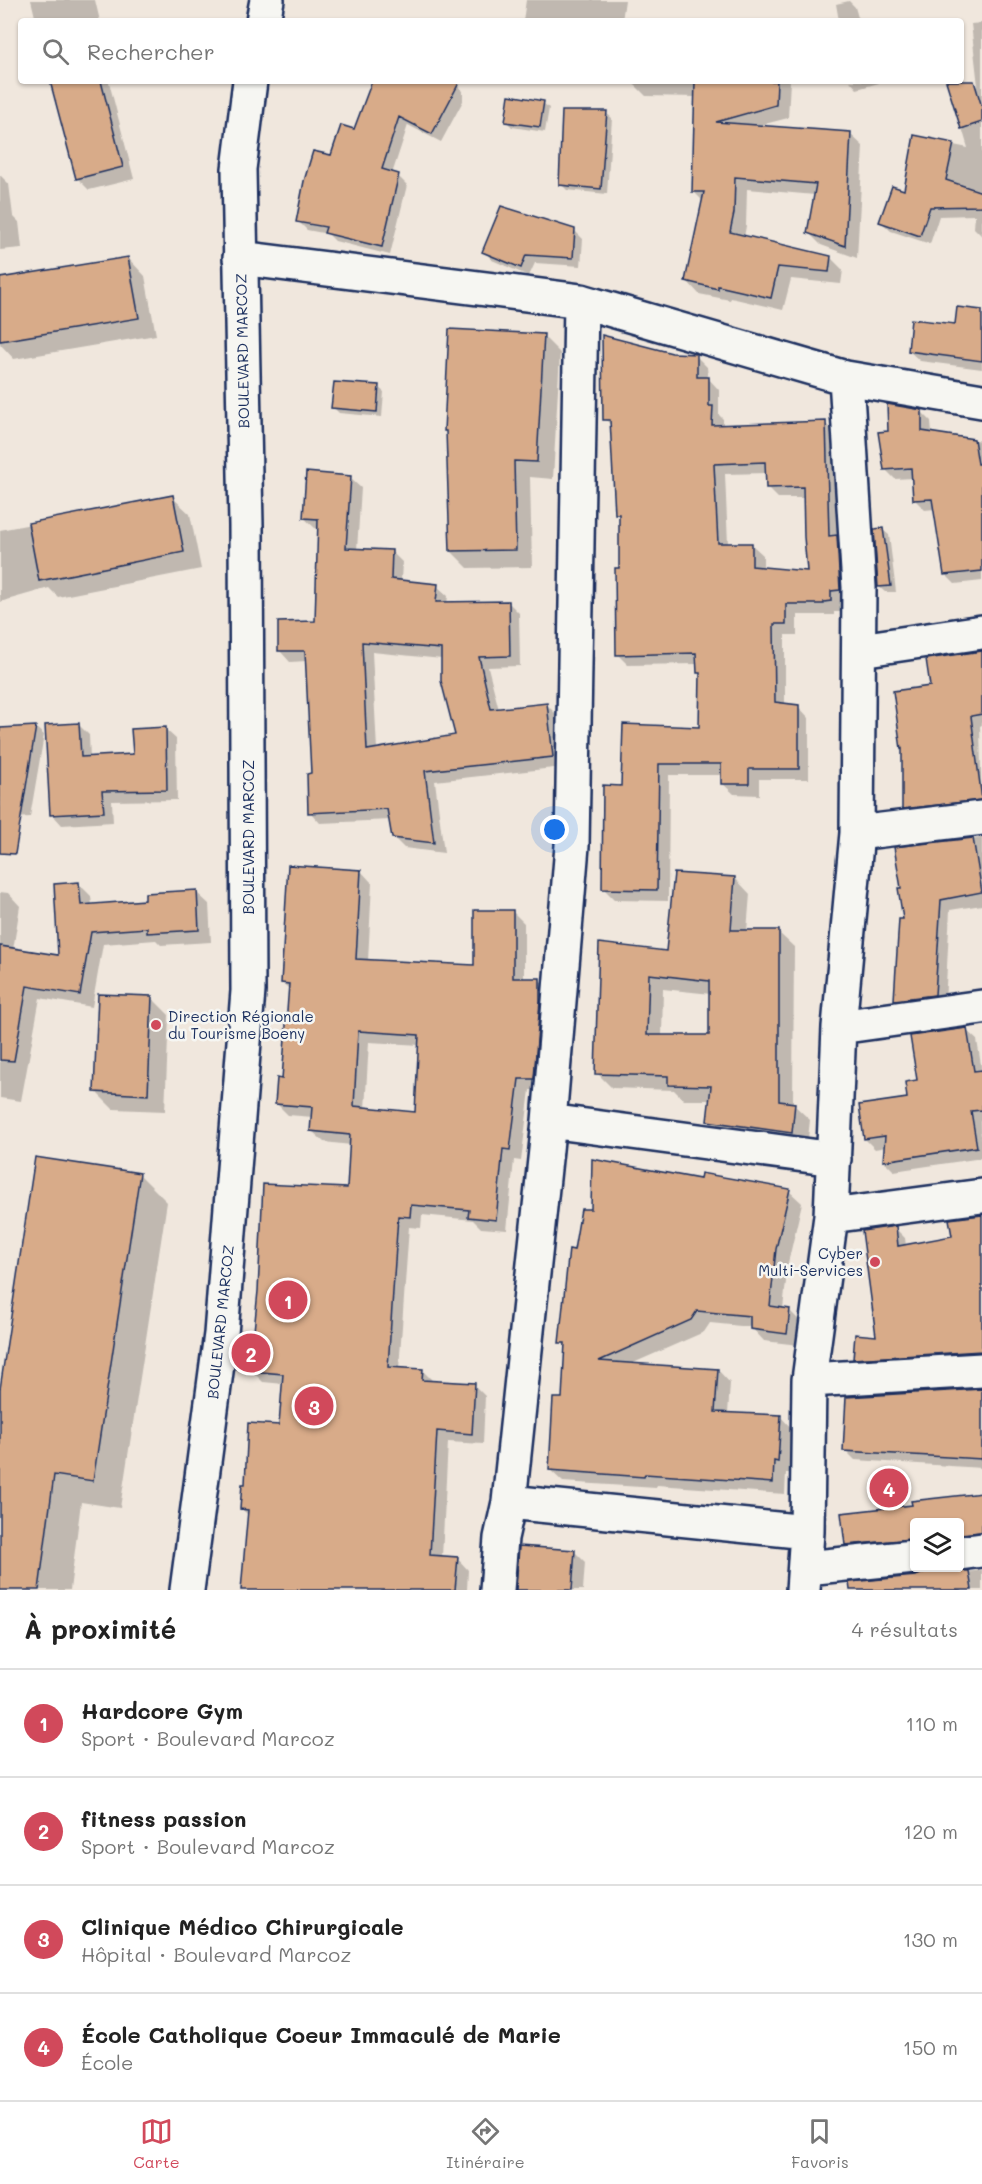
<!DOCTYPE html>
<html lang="fr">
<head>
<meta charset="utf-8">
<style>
  body { margin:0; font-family:Mali,sans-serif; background:#f6f6f6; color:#222 }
  .controls { position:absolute; right:18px; bottom:18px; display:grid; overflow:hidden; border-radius:6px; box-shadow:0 2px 4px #0004 }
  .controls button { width:54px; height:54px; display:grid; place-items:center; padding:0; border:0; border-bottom:2px solid #e0e0e0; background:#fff; color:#222; font:30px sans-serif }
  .you { position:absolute; left:555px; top:830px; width:21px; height:21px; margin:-15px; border:4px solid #fff; border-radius:50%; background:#1a73e8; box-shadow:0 0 0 9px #1a73e833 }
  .badge { display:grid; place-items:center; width:39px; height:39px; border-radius:50%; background:#d1495b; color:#fff; font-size:20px; font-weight:700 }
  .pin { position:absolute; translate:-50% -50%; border:3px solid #fff; box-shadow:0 2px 6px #0006 }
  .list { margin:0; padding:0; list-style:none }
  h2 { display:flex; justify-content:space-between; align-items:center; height:78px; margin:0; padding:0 24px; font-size:26px }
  h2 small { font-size:20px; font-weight:400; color:#767676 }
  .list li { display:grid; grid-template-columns:39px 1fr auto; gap:18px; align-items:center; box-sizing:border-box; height:108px; padding:0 24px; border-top:2px solid #e0e0e0 }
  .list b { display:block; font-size:22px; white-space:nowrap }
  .list p { margin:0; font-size:20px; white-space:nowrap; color:#767676 }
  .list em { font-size:20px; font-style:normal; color:#767676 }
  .icon { flex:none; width:33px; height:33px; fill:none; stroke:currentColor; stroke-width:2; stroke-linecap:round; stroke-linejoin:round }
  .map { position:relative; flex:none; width:982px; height:1590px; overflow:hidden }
  .search { position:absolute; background:#fff; box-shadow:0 2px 4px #0004; left:18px; right:18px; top:18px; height:66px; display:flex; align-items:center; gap:15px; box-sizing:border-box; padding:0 21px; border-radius:6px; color:#767676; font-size:22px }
  .sheet { height:510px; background:#fff }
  nav { display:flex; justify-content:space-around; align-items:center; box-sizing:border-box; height:84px; border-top:2px solid #e0e0e0; background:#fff; font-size:16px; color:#767676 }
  nav a { display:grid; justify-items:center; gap:3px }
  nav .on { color:#d1495b }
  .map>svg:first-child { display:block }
</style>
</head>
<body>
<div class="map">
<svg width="982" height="1590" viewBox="0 0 982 1590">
  <rect width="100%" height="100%" fill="#f0e7dd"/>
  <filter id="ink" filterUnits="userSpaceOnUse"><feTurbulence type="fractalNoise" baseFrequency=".0167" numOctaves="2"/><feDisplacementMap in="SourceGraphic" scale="12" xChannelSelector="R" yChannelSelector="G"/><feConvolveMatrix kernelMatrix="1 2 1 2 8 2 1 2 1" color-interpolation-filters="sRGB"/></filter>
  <g filter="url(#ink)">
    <path fill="#0003" fill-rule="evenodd" d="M31 0H95L100 21H36Z
      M526 0H625L622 21H523Z
      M849 1 855 7 859 21H839L836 4Z
      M982 23V236L974 228 975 215 939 216 930 244 891 231 881 222 905 192 916 137 968 148 952 94 978 86 971 24Z
      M50 81H113L109 82 134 179 89 190 77 178 52 84Z
      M374 81H452L463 91V101L441 142 408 125 392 174 398 176 407 185 390 255 335 241 328 234 307 230 298 221 332 157 355 131Z
      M634 81H790L788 118 757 126 850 134 863 146 857 258 821 245 808 232 815 195 747 189 746 226 744 237 830 257 843 270 841 284 791 279 783 310 731 298 730 300 699 294 687 281 704 202 693 191 696 97 646 96 634 84Z
      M850 81H878L879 83 857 89Z
      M543 103 549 108 545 132 512 127 506 121Z
      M606 113 612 118 607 194 567 190 561 184Z
      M0 175 9 184 13 216 19 222 22 248 0 250Z
      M574 230 583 239 581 266 535 263 529 276 492 260 484 251Z
      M128 258 145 276 156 335 14 359 0 344V280Z
      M982 311V369L920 361 909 351Z
      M543 336 560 353 553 479 530 477 532 567 468 568 451 551Z
      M672 354 696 356 707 367 708 378 719 390V415L723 419V426L825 423 836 434 839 539 848 547 851 601 841 602 842 612H834V615H797V635H785V705L798 706 809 718V779H759V795L734 794 722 783V775H669L668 901 615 900 604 889 622 787 701 728V674L698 664 628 665 617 654 621 569V517L616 513 612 426 605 419ZM767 473V487L778 498H805L808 573 763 568V555L751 544H728L725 474Z
      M378 387 384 392 382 417 339 413 333 407Z
      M921 411 931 421 932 434 982 441V581L955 584 945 574 935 509 925 510 915 500 913 478 895 479 885 469 890 432Z
      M350 478 361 488 357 550 391 551 402 562 401 581 437 586 448 596 447 604 508 602 519 613 520 666 488 667 499 710 547 705 558 716 563 767 435 781 444 853 404 848 393 837 391 820 320 823 310 812 312 775 307 661 290 662 280 651 317 623 319 529 315 528 304 518ZM372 652 442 659 457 736 377 750Z
      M172 497 190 514 201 569 58 597 49 588 0 602V530Z
      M883 530 889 535 896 592H885L879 587Z
      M982 652V725L980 726 982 810 914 818 903 808 931 687Z
      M78 724 89 735 90 758 135 755 165 729 176 739 177 800 112 801 113 822 62 825 52 814Z
      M35 727 44 735 30 817 0 819V730Z
      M982 838V905L950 910 945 1004 906 1010 896 1000 905 920 903 889 896 849Z
      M361 871 372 883 368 961 476 966 513 912 524 923V979H539L551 991 545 1090H530L521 1161 514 1160 507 1230 481 1228 473 1220 422 1215 421 1228 409 1227 399 1369 422 1370 434 1382 474 1385 485 1396 483 1444 448 1442 442 1557 457 1558 468 1570 467 1590H242L249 1516 242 1509 246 1486 281 1427 284 1384 263 1382 251 1370 349 1190 351 1145 324 1142 312 1131 313 1117 288 1115 277 1104 283 1080 290 990 283 983ZM369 1042 420 1045 416 1113 365 1109Z
      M735 878 750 894 747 931 778 932 794 947 793 1104 810 1120 807 1147 724 1136 709 1121 711 1100H684L674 1090 612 1088 597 1073 601 945 667 953ZM663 989 711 994 710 1037H662Z
      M79 884 91 896 92 905 147 901 196 892 209 904 211 942 161 945 156 940 103 944 92 1007 40 998 21 1101 0 1098V892L8 893 20 906 13 950 60 957Z
      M151 997 169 1015 165 1111 113 1109 95 1091Z
      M966 1030 977 1040 982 1071V1121H980L982 1158 894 1171 884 1161 886 1147 875 1149 865 1139 909 1099 918 1081Z
      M139 1174 167 1202 120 1508 81 1502 70 1590H0V1399Z
      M702 1181 789 1191 802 1203 788 1263 783 1309 789 1310 802 1323 799 1345 764 1341 751 1327 710 1323 704 1332 631 1364 718 1370 730 1383 728 1414 780 1416 792 1429 790 1473H786L785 1494 657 1485 656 1488 563 1482 550 1470 563 1400 566 1347 561 1342 576 1251 592 1211Z
      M982 1215V1361L865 1368 855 1358 878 1338 895 1228 905 1238 906 1246 954 1237Z
      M982 1390V1468L855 1460 845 1450Z
      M982 1494V1542L960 1547V1522H914V1549L856 1555 846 1545 913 1506Z
      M574 1551 585 1562 583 1590H517Z
      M931 1568H951L953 1572 962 1573 982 1570V1590H852L917 1577 926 1573Z"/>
    <path fill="#d8ab89" stroke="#1b2f5e" stroke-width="1.5" fill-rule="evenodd" d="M50 81H101L123 167 76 179Z
      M372 81H460L432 134 399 117 382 169 399 174 382 247 324 233 326 227 296 222 304 181 313 151 331 155 341 125 354 129Z
      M695 81H777L776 105 716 122 851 132 845 246 807 233 816 184 735 177 734 213 730 232 831 256 829 272 778 267 771 298 718 286V289L685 281 704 192H692Z
      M946 81H974L982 107V122L961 129Z
      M509 95 544 101 540 127 505 122Z
      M562 111H607L601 189 559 185Z
      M914 135 954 143 946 180 982 192V206L930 207 920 236 879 222 892 186 904 190Z
      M501 206 575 229 573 258 526 255 521 268 482 252Z
      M128 257 139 318 0 341V278Z
      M957 307 982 310V361L908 351 911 319 955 324Z
      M449 329 544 334 537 462 514 461 516 550 450 551 446 431H444Z
      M602 335 672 353 697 354V377H709V406H713L712 425 826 421 829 536 837 535 840 590 831 591V601L824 602V604H786V624H774L775 702 799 705V769H749V784H721V764H659L657 890 602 889 603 785 621 786 623 724 699 727 700 673H697L696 653 616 655 615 568H619V514H615L610 420H603ZM765 462 766 488 803 487 804 537 807 571 752 566V543H718L714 464Z
      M334 382 379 385 377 412 331 408Z
      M887 404 922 410V431L974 439 978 464H982V571L944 575 932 499 913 500 911 468 884 470 878 432 888 431Z
      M306 472 351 476 346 548 392 550 391 579 438 584 436 602 509 601 510 656 479 657 491 709 547 703 553 757 425 771 434 843 392 838 387 809 308 813 307 774 311 773 305 651H278V622L315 621 318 519 303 518ZM362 642 441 649V681L455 735 367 750Z
      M173 495 184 552 39 581 28 523Z
      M883 528 891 586 878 587 874 529Z
      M982 651V714L971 716 982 800 902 809V748L901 749 893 691 930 686 926 659Z
      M79 723 81 757 133 754 131 729 166 727 167 790 102 791 104 812 50 815 45 725Z
      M36 726 15 854 0 853V728Z
      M973 838 982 892 941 900 935 995 894 1000 899 919H903L898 888H901L894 847Z
      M288 865 361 870 356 959 474 965V910H513V978H540V1001L534 1079H519L510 1150 503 1149 496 1220 468 1217 469 1210 411 1205 410 1217 398 1216 388 1367 423 1369 422 1380 475 1383 472 1434 437 1431 430 1555 458 1557 455 1590H241L248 1510 240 1509 242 1484H245L248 1423 279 1425 283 1374 250 1371 258 1291 263 1184 347 1188 350 1135 310 1131 312 1107 275 1104 277 1078 282 1079 289 984 281 983ZM358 1031 419 1035 415 1112 354 1106Z
      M674 873 735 877 731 930H779V1101L795 1103 792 1133 707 1121 711 1086 668 1085V1076L595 1074 599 943 666 951ZM649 974 709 981V1035H647Z
      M79 882 81 905 145 900V893L197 890 199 930 147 933V928L91 932 80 995 27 986 14 1061 0 1060V946L58 955 54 884Z
      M98 994 152 996 148 1095 94 1092Z
      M967 1028 974 1071 982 1070V1110L971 1111 977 1147 883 1161 885 1136 864 1139 859 1105 907 1098 905 1082 917 1080 910 1036Z
      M35 1157 140 1173 93 1481 54 1475 39 1590H0V1389Z
      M592 1159 700 1179 701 1173 790 1189 776 1249 770 1306 790 1309 787 1334 750 1329V1316L697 1311 691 1320 599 1361 718 1369 715 1412 781 1415 778 1462 774 1461 773 1483 645 1474 644 1477 549 1470 553 1398H562L565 1343H559L569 1249 574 1250 581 1209H591Z
      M982 1215V1351L853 1359 855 1334 876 1336 862 1231 896 1226 898 1246 952 1236 949 1219Z
      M982 1389V1459L843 1451 846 1397Z
      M982 1493V1532L960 1534V1522H915V1539L845 1545 841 1513 912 1505 911 1501Z
      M519 1546 575 1550 572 1590H516Z
      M929 1568H949L953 1570 969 1571 972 1590H850L849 1582 916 1576 924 1572Z"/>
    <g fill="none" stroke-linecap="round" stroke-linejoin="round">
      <defs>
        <path id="minor" d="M240 258 581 301 846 378 982 401
          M860 650 982 632
          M857 833 982 818
          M839 1027 982 1007
          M549 1121 834 1159
          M831 1216 982 1196
          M809 1380 982 1370
          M509 1502 807 1532
          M960 1553 982 1550
          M806 1568 914 1557
          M497 1590 501 1538 509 1502 549 1121 572 846 581 301
          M803 1590 807 1532 809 1380 831 1216 839 1027 857 833 859 587 846 378"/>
        <path id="major" d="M263 21 267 0
          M187 1590 221 1334 248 991 246 526 239 169 250 81"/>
      </defs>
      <use href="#minor" stroke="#1b2f5e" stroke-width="38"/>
      <use href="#major" stroke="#1b2f5e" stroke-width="38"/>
      <use href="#minor" stroke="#f6f6f2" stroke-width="33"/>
      <use href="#major" stroke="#f6f6f2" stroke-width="33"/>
    </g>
  </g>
  <g fill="#d1495b" stroke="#f6f6f2" stroke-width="2">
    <circle cx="156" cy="1025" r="6"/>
    <circle cx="875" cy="1262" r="6"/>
  </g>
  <g text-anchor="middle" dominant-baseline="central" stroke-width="5" stroke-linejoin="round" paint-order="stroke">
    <g font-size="15" fill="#1b2f5e" stroke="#f6f6f2">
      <text transform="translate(242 351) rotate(-91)">BOULEVARD MARCOZ</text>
      <text transform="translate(248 837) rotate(-90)">BOULEVARD MARCOZ</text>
      <text transform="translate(220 1322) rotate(-84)">BOULEVARD MARCOZ</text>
    </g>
    <g font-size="15" fill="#1b2f5e" stroke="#f6f6f2" text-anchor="start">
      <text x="168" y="1016">Direction Régionale<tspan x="168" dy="17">du Tourisme Boeny</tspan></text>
      <text x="863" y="1253" text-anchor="end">Cyber<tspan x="863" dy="17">Multi-Services</tspan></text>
    </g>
  </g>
</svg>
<div class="controls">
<button><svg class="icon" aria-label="layers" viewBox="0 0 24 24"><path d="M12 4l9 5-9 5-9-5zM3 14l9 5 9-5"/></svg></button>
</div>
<div class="you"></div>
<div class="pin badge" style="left:288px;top:1300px">1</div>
<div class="pin badge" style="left:251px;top:1353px">2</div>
<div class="pin badge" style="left:314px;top:1406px">3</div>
<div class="pin badge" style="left:889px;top:1488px">4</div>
<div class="search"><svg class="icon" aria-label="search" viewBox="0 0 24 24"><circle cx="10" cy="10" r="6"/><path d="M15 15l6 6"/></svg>Rechercher</div>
</div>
<section class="sheet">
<h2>À proximité<small>4 résultats</small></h2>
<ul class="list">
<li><span class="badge">1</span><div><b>Hardcore Gym</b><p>Sport · Boulevard Marcoz</p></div><em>110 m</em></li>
<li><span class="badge">2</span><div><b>fitness passion</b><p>Sport · Boulevard Marcoz</p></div><em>120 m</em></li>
<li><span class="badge">3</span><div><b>Clinique Médico Chirurgicale</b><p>Hôpital · Boulevard Marcoz</p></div><em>130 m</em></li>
<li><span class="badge">4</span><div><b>École Catholique Coeur Immaculé de Marie</b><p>École</p></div><em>150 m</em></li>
</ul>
</section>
<nav>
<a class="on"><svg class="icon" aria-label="map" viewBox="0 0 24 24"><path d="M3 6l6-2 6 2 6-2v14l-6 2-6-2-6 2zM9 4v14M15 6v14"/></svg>Carte</a>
<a><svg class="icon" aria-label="directions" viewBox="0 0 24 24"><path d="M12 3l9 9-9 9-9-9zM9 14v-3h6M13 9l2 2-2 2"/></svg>Itinéraire</a>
<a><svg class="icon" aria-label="saved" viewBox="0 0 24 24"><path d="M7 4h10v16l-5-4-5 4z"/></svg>Favoris</a>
</nav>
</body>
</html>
